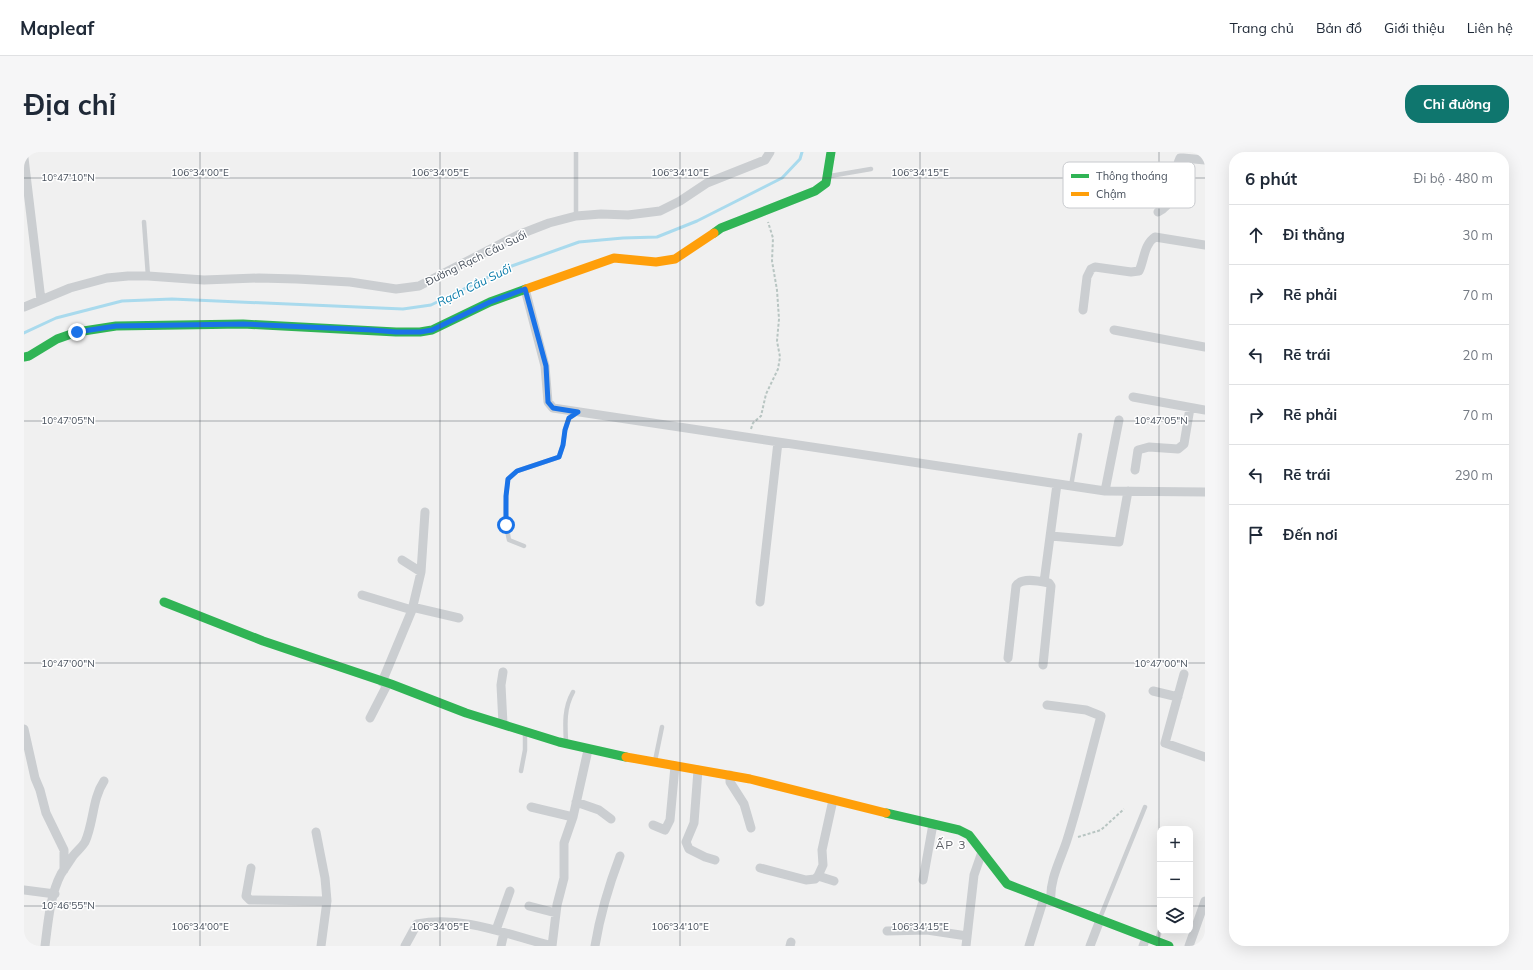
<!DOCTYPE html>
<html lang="vi">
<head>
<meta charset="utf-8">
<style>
  body { margin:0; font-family:Mulish,sans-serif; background:#f6f6f7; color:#1f2937 }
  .controls { position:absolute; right:12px; bottom:12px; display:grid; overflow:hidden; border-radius:8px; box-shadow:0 4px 16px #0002 }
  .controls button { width:36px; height:36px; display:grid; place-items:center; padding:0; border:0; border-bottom:1px solid #e0e1e3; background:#fff; color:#1f2937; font:20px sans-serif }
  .stop { position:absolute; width:12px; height:12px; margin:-9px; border:3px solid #1a73e8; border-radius:50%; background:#fff }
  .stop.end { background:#1a73e8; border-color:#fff; box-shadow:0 1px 4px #0008 }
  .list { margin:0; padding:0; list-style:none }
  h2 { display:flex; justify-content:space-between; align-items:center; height:52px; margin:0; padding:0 16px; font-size:17px }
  h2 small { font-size:13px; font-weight:400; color:#747a83 }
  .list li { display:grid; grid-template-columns:26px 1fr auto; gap:12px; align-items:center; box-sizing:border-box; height:60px; padding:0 16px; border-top:1px solid #e0e1e3 }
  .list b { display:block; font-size:15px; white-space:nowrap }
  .list em { font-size:13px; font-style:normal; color:#747a83 }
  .icon { flex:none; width:22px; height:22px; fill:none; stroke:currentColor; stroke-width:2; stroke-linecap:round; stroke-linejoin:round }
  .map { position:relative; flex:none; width:1181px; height:794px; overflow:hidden; border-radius:16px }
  header { display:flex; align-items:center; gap:24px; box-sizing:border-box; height:56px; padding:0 20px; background:#fff; border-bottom:1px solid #e0e1e3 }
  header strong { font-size:19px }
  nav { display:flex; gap:22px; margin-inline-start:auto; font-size:14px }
  .intro { display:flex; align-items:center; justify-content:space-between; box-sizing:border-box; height:96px; padding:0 24px }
  h1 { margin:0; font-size:28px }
  .button { padding:10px 18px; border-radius:16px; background:#0f766e; color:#fff; font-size:14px; font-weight:700 }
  main { display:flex; gap:24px; padding:0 24px }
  aside { flex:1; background:#fff; border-radius:16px; box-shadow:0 4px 16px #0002 }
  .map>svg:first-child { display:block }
</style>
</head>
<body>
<header>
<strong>Mapleaf</strong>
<nav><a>Trang chủ</a><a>Bản đồ</a><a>Giới thiệu</a><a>Liên hệ</a></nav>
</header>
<div class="intro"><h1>Địa chỉ</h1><a class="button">Chỉ đường</a></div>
<main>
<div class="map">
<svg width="1181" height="794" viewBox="0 0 1181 794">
  <rect width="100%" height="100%" fill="#f0f0f0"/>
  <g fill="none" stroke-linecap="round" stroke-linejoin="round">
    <path stroke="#a9daed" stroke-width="3" d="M0 181 32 166 98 149 148 147 379 157 407 153 485 115 555 90 599 86 633 85 673 69 758 26 776 7 778 0"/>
    <path stroke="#b8c5c2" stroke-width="2" stroke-dasharray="3 2" stroke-linecap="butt" d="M727 277 729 271 737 264 742 242 754 217 756 205 753 189 755 167 753 138 748 109 749 86 744 70
      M1054 685 1077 678 1100 657"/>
    <path stroke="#cbced1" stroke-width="4.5" d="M552 0V64
      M806 24 847 17
      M120 70 124 124
      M1047 334 1056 283
      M500 394 485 388C480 367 481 348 484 327L493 319 535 305 539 293 541 278 545 266 553 261
      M542 590C541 572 540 556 549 540
      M631 609 638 575
      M497 619 501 598V581
      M1076 766 1121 655
      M1133 788 1136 779"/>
    <path stroke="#cbced1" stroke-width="9" d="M0 6 17 148
      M1134 60C1156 49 1147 24 1156 6H1159L1181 8
      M501 137 521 214 524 250 529 256 1081 339 1181 340
      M0 155 46 136 83 126 104 124H124L180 128 235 126 273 127 326 130 372 137 395 134 494 83 525 71 552 64 577 62 604 63 636 59 656 49 683 31 741 8 746 0
      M1059 158 1063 125 1067 117 1071 115 1107 120 1115 119C1120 109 1120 92 1131 85L1181 93
      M1090 178 1181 195
      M1109 245 1181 258
      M1111 318 1114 298 1125 295 1154 297 1160 292 1166 256
      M1081 339 1095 268
      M1027 384 1095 390 1104 339
      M397 420 401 360
      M1020 430 1033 332
      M338 443 388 458
      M736 450 754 290
      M388 455 435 466
      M984 506 992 434C997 425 1015 429 1025 431L1027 434 1019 513
      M479 520 477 533 479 572
      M1160 522 1141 591 1181 605
      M358 530 388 458 397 420 378 408
      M1129 539 1154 545
      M1023 553 1062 558 1077 564C1066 605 1056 647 1043 688 1037 707 1025 728 1027 749
      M346 566 364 531
      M0 577 11 626 16 638 22 661 40 698V718
      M674 618 670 671 662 690 665 697 681 705 691 708
      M706 623V630L720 652 727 676
      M552 650 575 658 587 667
      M507 655 549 665
      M629 673 641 678 646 668 651 614
      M292 680 301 726 303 749 297 794
      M227 716 222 744 226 748 303 749
      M736 716 782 728 791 727 794 724 799 713 798 698 809 648
      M794 724 810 729
      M899 728 909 672
      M0 738 31 742
      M505 754 532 761
      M472 778 486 739
      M863 779 903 778 943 784
      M21 794C24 771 26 743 37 722 41 716 45 710 49 704 53 699 58 695 61 690 70 670 68 647 80 629
      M381 794 393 772C440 763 484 783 528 794
      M477 794 480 781
      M528 794 533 753 540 726V691L549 665 564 598
      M571 794C576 763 585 733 596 704
      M766 794 767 790
      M942 794 950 723 958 700
      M1005 794 1020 746
      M1066 794 1076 768
      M1119 794 1122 786
      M1165 794 1181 749"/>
    <path stroke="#30b455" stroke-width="9" d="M690 81 697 76 791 39 802 31 807 0
      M0 205 5 204 33 187 53 180 92 174 219 172 372 180H396L408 178 466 150 502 137
      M140 450 239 489 367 532 442 561 535 590 602 605
      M862 661 935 678 945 683 983 732 1145 794"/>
    <path stroke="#ff9f0a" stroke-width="9" d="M502 137 590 106 632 110 651 107 690 81
      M602 605 726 627 862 661"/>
  </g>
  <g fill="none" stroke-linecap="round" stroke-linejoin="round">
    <path stroke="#1a73e8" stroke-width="5" d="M53 180 92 174 219 172 348 178 372 180H396L408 178 466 150 501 137 522 214 524 250 529 256 554 260 545 266 541 278 539 293 535 305 493 319 484 327 482 344V373"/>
  </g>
  <path fill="none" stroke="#47505c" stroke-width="1" stroke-opacity="0.45" d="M176 0V794M416 0V794M656 0V794M896 0V794M1135 0V794M0 26H1181M0 269H1181M0 511H1181M0 754H1136M1166 754H1181"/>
  <g text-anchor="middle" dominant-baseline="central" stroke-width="3" stroke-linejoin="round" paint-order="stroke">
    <g font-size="11" fill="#47505c" stroke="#fff">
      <text transform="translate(452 106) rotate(-26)">Đường Rạch Cầu Suối</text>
    </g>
    <g font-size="12" font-style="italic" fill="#0b7cab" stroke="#fff">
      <text transform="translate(450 133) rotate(-26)">Rạch Cầu Suối</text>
    </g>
    <g font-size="12" letter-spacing="1" fill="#5b5e64" stroke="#fff">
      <text x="927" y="692">ẤP 3</text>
    </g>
  </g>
  <rect x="1039" y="10" width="132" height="46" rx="6" fill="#fff" stroke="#c8cace" stroke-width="1"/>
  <rect x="1047" y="22" width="18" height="4" fill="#30b455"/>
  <rect x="1047" y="40" width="18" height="4" fill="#ff9f0a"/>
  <g font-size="11" fill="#47505c">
    <text x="1072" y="28">Thông thoáng</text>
    <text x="1072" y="46">Chậm</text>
  </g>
  <g font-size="10" text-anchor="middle" fill="#47505c" stroke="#fff" stroke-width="3" stroke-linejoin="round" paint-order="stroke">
    <text x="176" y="24">106°34'00"E</text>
    <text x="416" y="24">106°34'05"E</text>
    <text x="656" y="24">106°34'10"E</text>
    <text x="896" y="24">106°34'15"E</text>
    <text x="44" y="29">10°47'10"N</text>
    <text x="44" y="272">10°47'05"N</text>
    <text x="1137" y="272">10°47'05"N</text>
    <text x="44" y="515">10°47'00"N</text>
    <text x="1137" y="515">10°47'00"N</text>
    <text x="44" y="757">10°46'55"N</text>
    <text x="176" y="778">106°34'00"E</text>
    <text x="416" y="778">106°34'05"E</text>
    <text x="656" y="778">106°34'10"E</text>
    <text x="896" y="778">106°34'15"E</text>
  </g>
</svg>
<div class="controls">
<button>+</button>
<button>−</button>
<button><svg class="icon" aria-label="layers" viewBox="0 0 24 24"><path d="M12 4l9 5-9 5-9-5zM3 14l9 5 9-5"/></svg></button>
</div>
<div class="stop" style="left:482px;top:373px"></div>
<div class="stop end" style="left:53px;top:180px"></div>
</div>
<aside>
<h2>6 phút<small>Đi bộ · 480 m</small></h2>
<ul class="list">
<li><svg class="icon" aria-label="ahead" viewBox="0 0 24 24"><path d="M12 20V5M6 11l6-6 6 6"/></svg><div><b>Đi thẳng</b></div><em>30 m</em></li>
<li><svg class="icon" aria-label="right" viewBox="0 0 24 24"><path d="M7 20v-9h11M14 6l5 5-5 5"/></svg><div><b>Rẽ phải</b></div><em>70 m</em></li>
<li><svg class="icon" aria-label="left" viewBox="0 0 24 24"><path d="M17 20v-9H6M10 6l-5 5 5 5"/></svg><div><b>Rẽ trái</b></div><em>20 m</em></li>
<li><svg class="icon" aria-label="right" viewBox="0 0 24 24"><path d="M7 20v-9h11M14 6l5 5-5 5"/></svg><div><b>Rẽ phải</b></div><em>70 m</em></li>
<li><svg class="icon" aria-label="left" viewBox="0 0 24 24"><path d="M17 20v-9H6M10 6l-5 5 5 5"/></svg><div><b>Rẽ trái</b></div><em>290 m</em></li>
<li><svg class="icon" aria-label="arrive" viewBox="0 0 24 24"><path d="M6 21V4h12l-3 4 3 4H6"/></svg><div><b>Đến nơi</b></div></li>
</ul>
</aside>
</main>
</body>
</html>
